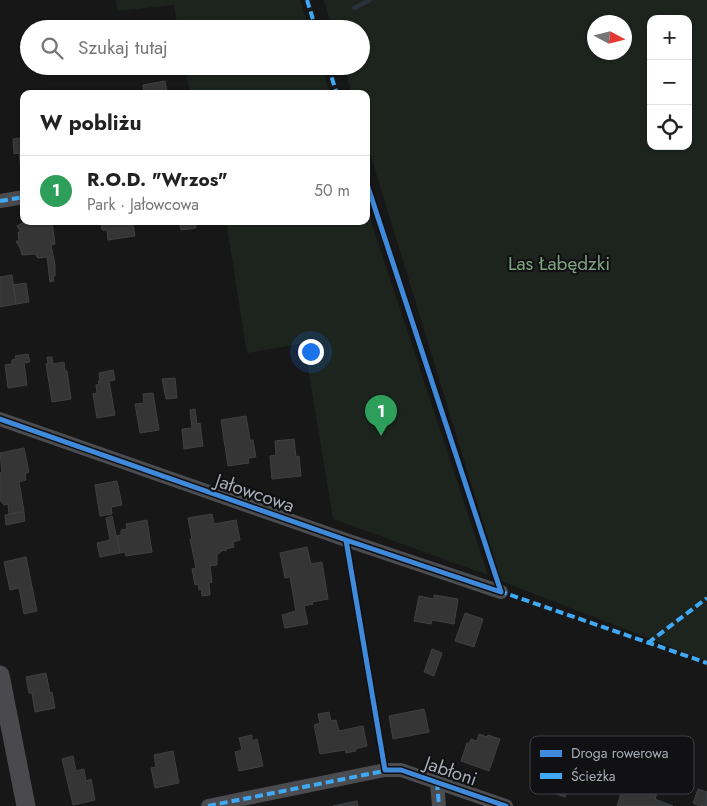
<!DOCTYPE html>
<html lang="pl">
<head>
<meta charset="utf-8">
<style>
  body { margin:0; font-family:Jost,sans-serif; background:#f6f6f6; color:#222 }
  .controls { position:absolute; right:15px; top:15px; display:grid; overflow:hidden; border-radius:10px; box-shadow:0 1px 4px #0004 }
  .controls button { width:45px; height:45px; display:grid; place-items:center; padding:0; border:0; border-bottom:1px solid #e0e0e0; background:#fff; color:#222; font:25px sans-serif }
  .compass { position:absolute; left:587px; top:15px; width:45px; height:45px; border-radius:50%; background:#fff; box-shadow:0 1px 4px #0004; rotate:97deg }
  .you { position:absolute; left:310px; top:351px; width:18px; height:18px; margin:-12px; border:4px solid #fff; border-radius:50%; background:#1a73e8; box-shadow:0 0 0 8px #1a73e833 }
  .badge { display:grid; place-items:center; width:32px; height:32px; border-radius:50%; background:#db2777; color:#fff; font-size:16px; font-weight:700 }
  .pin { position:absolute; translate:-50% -41px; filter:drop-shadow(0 1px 2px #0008) }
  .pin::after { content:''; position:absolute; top:26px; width:18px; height:15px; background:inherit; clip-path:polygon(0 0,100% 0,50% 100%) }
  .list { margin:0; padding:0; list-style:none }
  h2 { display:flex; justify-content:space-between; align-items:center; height:65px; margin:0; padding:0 20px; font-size:21px }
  h2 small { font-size:16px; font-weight:400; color:#767676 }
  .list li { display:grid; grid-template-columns:32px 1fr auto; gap:15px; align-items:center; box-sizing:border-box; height:70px; padding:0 20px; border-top:1px solid #e0e0e0 }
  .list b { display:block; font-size:19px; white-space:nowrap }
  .list p { margin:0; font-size:16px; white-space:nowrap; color:#767676 }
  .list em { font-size:16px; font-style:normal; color:#767676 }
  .icon { flex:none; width:28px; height:28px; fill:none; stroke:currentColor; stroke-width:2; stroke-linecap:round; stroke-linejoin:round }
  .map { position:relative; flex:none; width:707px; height:806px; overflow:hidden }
  .search { position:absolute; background:#fff; box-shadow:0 1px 4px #0004; left:20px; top:20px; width:350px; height:55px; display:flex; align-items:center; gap:12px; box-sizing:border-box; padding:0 18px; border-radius:28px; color:#767676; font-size:19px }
  .panel { position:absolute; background:#fff; box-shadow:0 1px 4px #0004; left:20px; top:90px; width:350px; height:135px; border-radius:10px }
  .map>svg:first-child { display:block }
</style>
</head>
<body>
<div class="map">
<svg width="707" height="806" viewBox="0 0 707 806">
  <rect width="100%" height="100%" fill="#171717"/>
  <path fill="#1d241e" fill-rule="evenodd" d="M116 0H300L310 29H178L174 5 117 11Z
    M324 0H707V661L501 581 366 140V94H352L344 66H361V29H332ZM651 19H688V146H651ZM624 22V52H594V22Z
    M185 66H321L330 94H190Z
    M366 206 488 575 333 519 304 343 247 353 226 221H366Z"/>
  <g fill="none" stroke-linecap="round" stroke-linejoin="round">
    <path stroke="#2a3239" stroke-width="4.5" d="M354 8 370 0"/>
  </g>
  <path fill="#353536" stroke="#3f4043" d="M165 81 167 92 144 94 143 85Z
    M20 138V140L24 139V170H21L19 153 14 154 13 139Z
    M37 221H52L55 244 51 245 55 264V276H53L54 281 50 282 47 257 38 258 35 254 22 255 20 248 16 241H19L18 232H21L17 226 24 222Z
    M101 221H125L126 224 133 223 135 236 108 240 107 230H102Z
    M179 221H195L196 228 181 230Z
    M12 275 16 304 0 307V277Z
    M26 283 29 302 16 304 13 285Z
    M28 354 30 362 24 363 27 385 8 388 5 365 12 364V360L16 359 15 356Z
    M47 357H52L53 364 64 362 65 371H67L71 399 52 402 46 364H48Z
    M113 370 115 380 109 381 115 415 97 418 93 394 97 393 96 385 99 384 98 381H100L99 373Z
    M175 378 177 398 166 399 162 379Z
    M153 393 159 430 140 433 135 404 144 403 143 394Z
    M195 409 197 424 200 423 203 446 184 449 182 429 192 428 190 410Z
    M246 416 250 440H253L256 457 248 458 249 463 228 466 221 420Z
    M294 439 296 457 299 456 301 476 272 479 270 456 276 455 275 441Z
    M24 448 29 472 25 474 26 480 19 482 24 511 9 514 8 504 4 505 0 500V473L2 472 0 453Z
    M117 481 122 505 111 507 112 514 100 516 95 485Z
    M24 512 25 521 6 525 5 515Z
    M212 514 214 524 236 520 240 540 233 542 234 547 226 549V551L223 550 217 555V565L210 566 212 582 209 583 210 595 202 596 201 589 199 590 198 584 195 585 192 569 196 568 190 539H192L188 518Z
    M112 516 120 553 100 557 97 543 110 540 106 518Z
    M147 520 152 552 126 556 125 552 120 553 117 536 121 535V530L127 529 126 524Z
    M307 547 311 564 322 562 328 599 312 602 313 604 304 606 308 624 285 628 282 615 296 611 290 577 285 578 280 553Z
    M26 557 37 611 24 614 19 588 10 590 4 562Z
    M434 595 458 599 454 624 432 620 431 624 414 621 419 596 434 599Z
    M465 613 483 619 474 647 455 641Z
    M432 649 442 653 434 676 424 672Z
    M46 673 50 693 52 692 55 708 35 712 32 693H29L26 677Z
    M424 709 429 732 393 739 389 716Z
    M329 712 331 721 336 720 339 731 363 726 367 746 355 749 356 751 346 753 345 750 320 754 314 725 320 723 318 714Z
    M479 734 487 737 488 735 500 739 489 771 461 761 467 743 469 744 471 739 477 741Z
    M252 735V741L257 739 263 766 239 771 235 752 242 750 239 738Z
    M555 742 569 746 566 753 594 763 592 770 598 772 593 786 585 784 587 781 573 776 565 797 537 787 543 770 550 772 554 760 549 759Z
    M173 751 179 783 155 788 151 768 156 767 154 755Z
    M73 756 76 771 84 769 86 781 91 779 95 800 73 805 62 759Z
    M664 768 671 783 658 790 655 799 673 806H617L624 784 639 789 644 773 650 775Z
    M698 789 707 792V806H699L693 803Z
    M357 801 358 806H333Z"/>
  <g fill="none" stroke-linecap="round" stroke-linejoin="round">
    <path stroke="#4b4c50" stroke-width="14" d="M0 201 24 197
      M0 419 346 540 501 592
      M437 782 439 806
      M208 806 385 770H401L506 806"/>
    <path stroke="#4a4a4e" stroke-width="19" d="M0 675 26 806"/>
    <path stroke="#3fa9f5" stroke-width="4" stroke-dasharray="8 4" stroke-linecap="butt" d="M307 0 316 29
      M328 66 337 94
      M0 201 24 197
      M499 591 707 663
      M648 643 707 598
      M437 782 439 806
      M208 806 389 770"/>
    <defs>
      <path id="cycleway" d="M366 181 501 592
        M0 419 346 540 501 592
        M346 540 385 770H401L506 806"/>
    </defs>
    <use href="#cycleway" stroke="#111113" stroke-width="8"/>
    <use href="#cycleway" stroke="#408adc" stroke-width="5"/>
  </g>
  <g text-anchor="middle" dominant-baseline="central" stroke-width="4.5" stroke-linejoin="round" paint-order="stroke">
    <g font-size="19" fill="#7fa381" stroke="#111113">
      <text x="559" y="263">Las Łabędzki</text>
    </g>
    <g font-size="19" fill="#a8adb8" stroke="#111113">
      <text transform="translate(255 493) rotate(19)">Jałowcowa</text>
      <text transform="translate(451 771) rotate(19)">Jabłoni</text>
    </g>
  </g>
  <rect x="530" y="736" width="164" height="58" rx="8" fill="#111113" stroke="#3e4045" stroke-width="1"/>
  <rect x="540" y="750" width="22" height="7" fill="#408adc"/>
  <rect x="540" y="773" width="22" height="6" fill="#3fa9f5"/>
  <g font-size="14" fill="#a8adb8">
    <text x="571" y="758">Droga rowerowa</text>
    <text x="571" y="781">Ścieżka</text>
  </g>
</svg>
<div class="controls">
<button>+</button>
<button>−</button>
<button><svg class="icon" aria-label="locate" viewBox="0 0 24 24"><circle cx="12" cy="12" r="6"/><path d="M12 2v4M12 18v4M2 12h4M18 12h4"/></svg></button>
</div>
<svg class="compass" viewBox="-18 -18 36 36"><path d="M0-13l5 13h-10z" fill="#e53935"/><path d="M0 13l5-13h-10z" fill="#767676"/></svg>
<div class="you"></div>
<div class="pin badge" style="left:381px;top:436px;background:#2e9e5b">1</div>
<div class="search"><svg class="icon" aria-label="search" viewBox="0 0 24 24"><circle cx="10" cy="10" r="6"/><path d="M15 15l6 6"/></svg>Szukaj tutaj</div>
<section class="panel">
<h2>W pobliżu<small></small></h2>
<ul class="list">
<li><span class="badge" style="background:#2e9e5b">1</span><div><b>R.O.D. &quot;Wrzos&quot;</b><p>Park · Jałowcowa</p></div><em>50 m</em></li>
</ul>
</section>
</div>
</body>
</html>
